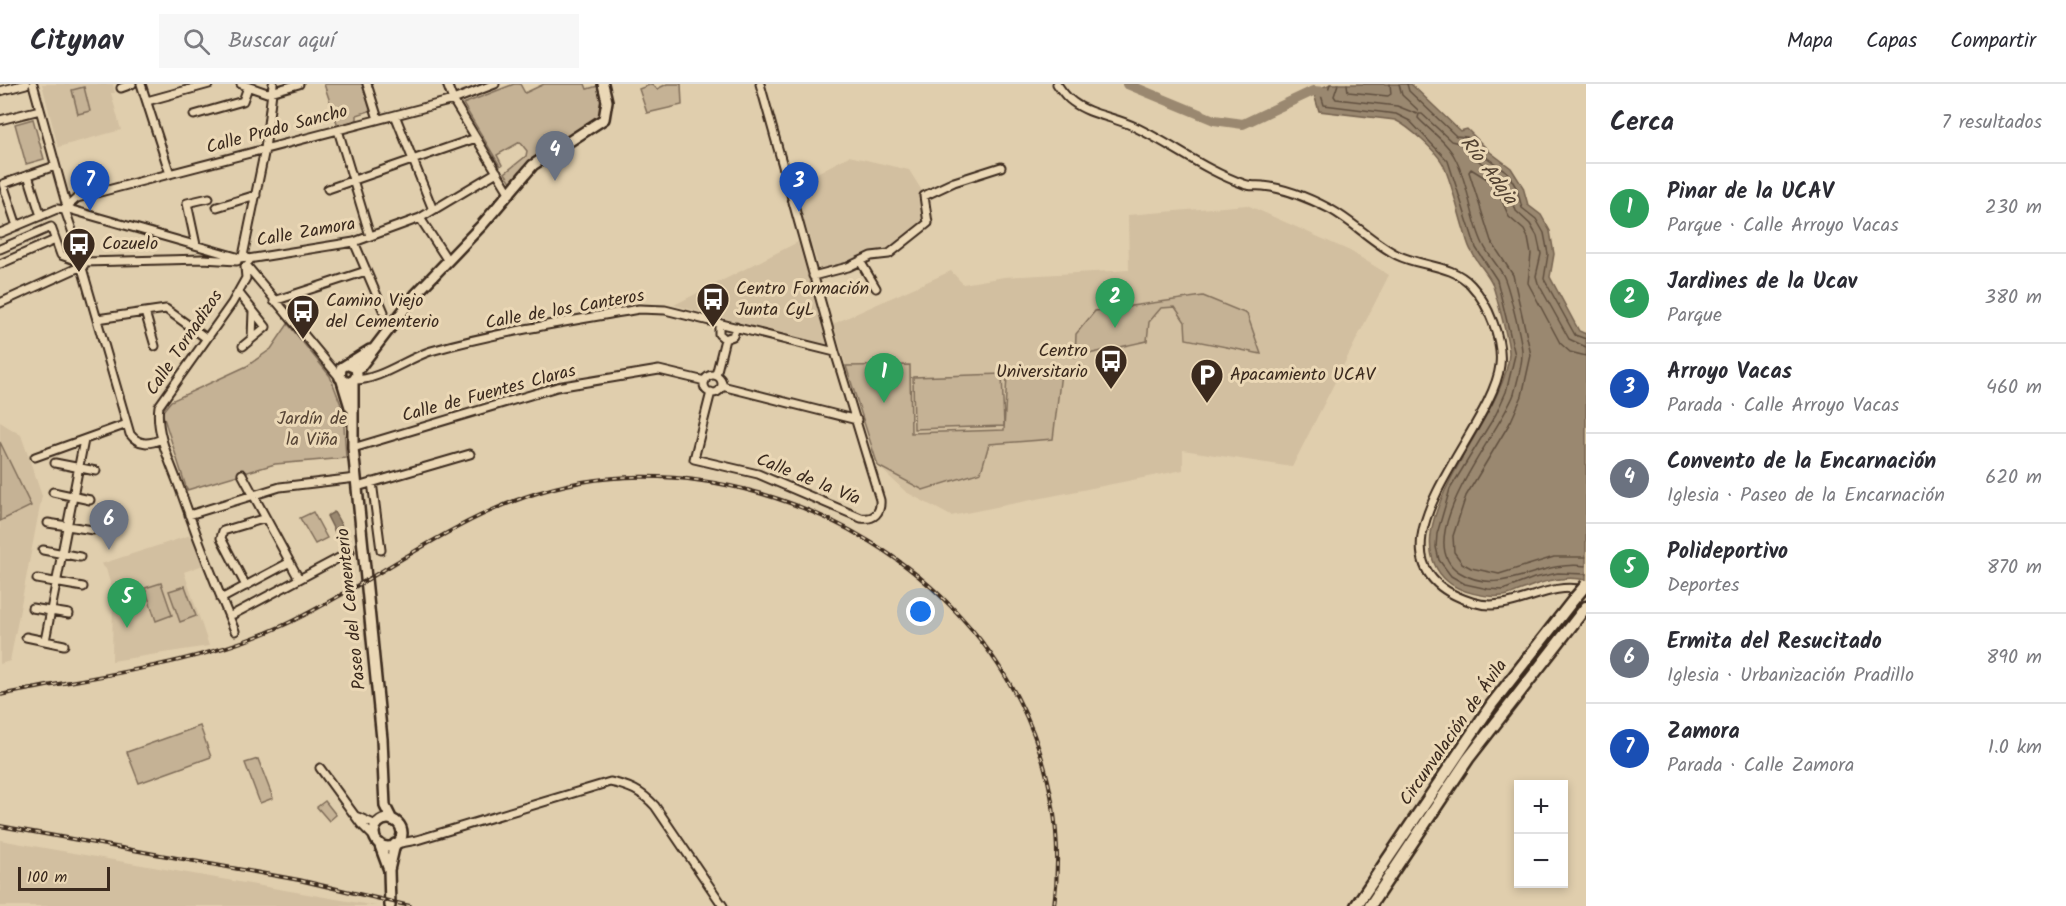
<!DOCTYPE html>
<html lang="es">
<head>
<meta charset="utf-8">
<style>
  body { margin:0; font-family:Kalam,sans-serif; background:#f7f7f7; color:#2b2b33 }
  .controls { position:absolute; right:18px; bottom:18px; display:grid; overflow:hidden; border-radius:0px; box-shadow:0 3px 9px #0003 }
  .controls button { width:54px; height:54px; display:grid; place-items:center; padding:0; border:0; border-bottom:2px solid #e1e1e2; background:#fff; color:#2b2b33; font:30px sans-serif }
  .scale { position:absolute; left:18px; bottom:15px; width:92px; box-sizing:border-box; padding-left:6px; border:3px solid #3b2a1e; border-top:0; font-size:16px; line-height:21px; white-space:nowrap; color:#3b2a1e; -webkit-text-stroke:4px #ebd8b6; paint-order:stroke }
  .you { position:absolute; left:921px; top:528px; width:21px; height:21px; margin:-15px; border:4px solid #fff; border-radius:50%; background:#1a73e8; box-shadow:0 0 0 9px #1a73e833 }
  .badge { display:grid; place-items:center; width:39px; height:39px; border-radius:50%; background:#2563eb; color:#fff; font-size:20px; font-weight:700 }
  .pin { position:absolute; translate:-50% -50px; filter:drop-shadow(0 2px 3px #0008) }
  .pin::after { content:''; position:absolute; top:32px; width:21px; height:18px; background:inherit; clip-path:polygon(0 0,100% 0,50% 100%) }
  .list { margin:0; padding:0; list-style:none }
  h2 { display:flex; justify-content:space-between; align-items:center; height:78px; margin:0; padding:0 24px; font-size:26px }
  h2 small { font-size:20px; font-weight:400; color:#7c7c81 }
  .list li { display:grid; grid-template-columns:39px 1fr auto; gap:18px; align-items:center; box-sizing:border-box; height:90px; padding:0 24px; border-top:2px solid #e1e1e2 }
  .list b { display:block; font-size:22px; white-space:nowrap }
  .list p { margin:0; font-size:20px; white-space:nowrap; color:#7c7c81 }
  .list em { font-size:20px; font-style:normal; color:#7c7c81 }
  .icon { flex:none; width:33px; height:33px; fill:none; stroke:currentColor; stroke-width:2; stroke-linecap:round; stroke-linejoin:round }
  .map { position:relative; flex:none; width:1586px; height:822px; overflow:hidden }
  header { display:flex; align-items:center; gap:36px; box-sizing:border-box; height:84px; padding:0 30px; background:#fff; border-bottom:2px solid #e1e1e2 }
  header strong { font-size:28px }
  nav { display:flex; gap:33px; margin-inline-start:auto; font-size:21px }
  .search { width:420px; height:54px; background:#f7f7f7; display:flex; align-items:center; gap:15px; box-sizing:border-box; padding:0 21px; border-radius:0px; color:#7c7c81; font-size:22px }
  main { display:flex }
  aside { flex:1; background:#fff }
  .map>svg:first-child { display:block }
</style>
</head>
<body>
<header>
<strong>Citynav</strong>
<div class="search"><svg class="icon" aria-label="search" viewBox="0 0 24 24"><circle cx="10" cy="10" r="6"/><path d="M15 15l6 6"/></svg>Buscar aquí</div>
<nav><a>Mapa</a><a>Capas</a><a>Compartir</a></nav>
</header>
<main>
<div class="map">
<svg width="1586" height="822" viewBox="0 0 1586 822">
  <rect width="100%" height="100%" fill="#e0cead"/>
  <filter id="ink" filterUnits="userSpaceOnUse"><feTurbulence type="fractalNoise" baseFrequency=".0167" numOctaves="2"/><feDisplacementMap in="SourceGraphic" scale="12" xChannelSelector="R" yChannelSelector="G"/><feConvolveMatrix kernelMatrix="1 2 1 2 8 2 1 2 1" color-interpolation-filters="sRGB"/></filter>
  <g filter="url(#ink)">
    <path fill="#d2bfa0" d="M42 0H113L115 9H111L121 46 58 63Z
      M849 72 909 86 924 110 920 111 924 137 888 167 870 168 857 177 820 187 796 112 817 89Z
      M1247 121 1350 167 1389 191 1292 383 1183 366V386L951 432 906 408 878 382 833 240 951 187 963 200 1004 193 1129 186 1128 131Z
      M798 158 829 260 826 261 674 221Z
      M0 338 21 351 42 412 10 577 0 580Z
      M191 451 203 481 184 488 209 562 112 577 113 509 106 485 101 480Z
      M0 756 39 763 376 822H0Z"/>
    <path fill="#c5b295" stroke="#806e5a" stroke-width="1.5" d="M324 0H366L375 25 357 31V36L338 42Z
      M514 0H520L525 9 544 0H585L587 5 598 2 603 19 600 33 529 77 513 101 505 89 526 72 527 67 520 58 497 71 502 81 500 82 463 20Z
      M652 0 657 5 667 0H681L682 21 647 29 639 5Z
      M84 3 90 27 78 30 72 6Z
      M33 35 44 75 26 80 15 40Z
      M1203 212 1247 230 1261 270 1186 255 1185 238 1175 223 1161 224 1149 238 1147 257 1075 273 1076 250 1095 227Z
      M288 240 330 292 343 326 346 374 275 380 187 406 162 328 171 317 247 282 271 265Z
      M910 281 911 349 1004 346 1007 291 1061 289 1053 355 989 360 981 388 923 406 878 382 846 282Z
      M1002 290 1004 342 914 345 913 293Z
      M0 358 31 422 0 437Z
      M313 428 327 454 315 460 300 434Z
      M161 499 172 531 156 537 145 504Z
      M185 502 196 532 180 538 169 507Z
      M200 642 211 673 139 699 127 668Z
      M258 675 273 714 260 719 245 679Z
      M325 717 336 731 329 737 317 723Z"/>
    <path fill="#9a8870" stroke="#74624f" stroke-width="1.5" d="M1331 0H1411L1460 47 1467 45 1490 68 1511 84 1523 103 1528 121 1541 131 1550 147 1554 170 1550 193 1579 247 1586 250V496C1565 491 1543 497 1524 505 1517 507 1509 512 1503 512 1486 514 1459 508 1447 497 1387 444 1508 332 1509 269 1509 257 1496 211 1492 199 1487 188 1477 179 1472 168 1467 161 1466 151 1463 143 1457 123 1452 101 1444 82 1438 68 1408 42 1395 36L1319 27 1313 7Z
      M334 428 343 444 335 448 327 432Z"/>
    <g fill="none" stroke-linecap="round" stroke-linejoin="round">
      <path stroke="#61503f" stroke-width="1.5" d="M1330 0 1328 6 1321 11 1324 21 1396 30 1410 37 1448 77 1476 164 1497 196 1515 271 1506 308 1496 330 1450 405 1437 450 1436 463 1439 476 1451 492 1465 500 1488 505 1503 506 1534 494 1558 489 1586 490
        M1338 0 1334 12 1336 15 1397 22 1417 30 1418 26 1402 11 1399 0
        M1347 0 1348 8 1388 12 1391 10 1390 0
        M1407 0 1409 7 1456 52 1467 53 1486 73 1507 88 1517 105 1522 124 1536 135 1544 149 1548 170 1544 195 1575 251 1586 255
        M1586 263 1569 255 1538 199 1536 192 1541 170 1537 152 1530 140 1516 127 1510 108 1501 94 1480 78 1466 61 1451 57 1422 30H1419L1418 34C1429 46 1448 59 1455 74 1469 100 1470 133 1483 160 1488 171 1497 180 1503 191 1508 200 1523 260 1522 270 1522 283 1517 298 1514 310 1501 347 1408 456 1459 488 1502 515 1538 475 1586 482
        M1586 272 1570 268 1560 259 1528 199 1531 170 1528 154 1524 146 1509 133 1495 100 1471 85 1469 88 1491 157 1513 191 1531 271 1522 312 1511 337 1466 412 1453 452 1454 468 1462 479 1471 484 1499 490 1554 473H1586"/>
      <path stroke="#9a8870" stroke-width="10" d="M1127 0 1214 36 1243 40 1313 7 1325 8"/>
      <defs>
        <path id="minor" d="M33 0 67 123
          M141 0 170 90
          M241 0 267 9 299 0
          M367 0 378 35
          M447 0 453 16 510 110
          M1057 0C1061 6 1067 14 1073 18 1090 31 1115 33 1135 43 1173 61 1204 86 1244 100 1250 103 1256 101 1263 102 1284 104 1311 115 1330 125 1354 138 1373 159 1397 171 1421 183 1452 180 1471 201 1488 219 1503 256 1500 281 1493 349 1346 478 1472 518 1512 531 1546 496 1584 506
          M121 4 132 0
          M0 7 26 0
          M147 17 209 0
          M194 31 243 17 248 3
          M395 31 433 126
          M0 36 40 26
          M338 46 370 152
          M28 91 41 132
          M328 105 476 54
          M68 122 77 114 453 16 495 0
          M217 123 256 111
          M420 134 448 177
          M17 142 3 100 55 82
          M0 149 57 125 65 126
          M354 158 384 228
          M196 161 187 119 209 114
          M0 165 51 143 61 171 75 176
          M243 172 265 65 273 0
          M82 175 65 126 68 122 72 126 240 174 246 173 249 177
          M248 175 354 158 420 134 497 88
          M860 177 876 204
          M84 178 203 175 237 177
          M0 180 55 156
          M247 182 340 294
          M82 184 130 350C139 362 150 360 162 355
          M813 192 848 183 871 172 889 170 928 139 924 112 954 98 1001 83
          M238 208 266 243 243 262
          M274 217 366 187
          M0 219 84 181
          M145 228 155 262
          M97 235 166 225 206 254
          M719 239V250L725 255 733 252 736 243
          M252 254 253 227
          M716 291 725 255
          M704 300a9 9 0 1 1 18 0a9 9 0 1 1-18 0Z
          M354 296C380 296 406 275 431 267 498 248 570 237 639 225L665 226 835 268
          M722 302 857 336
          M711 308 694 375 758 390 861 434C874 436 881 429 880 416L835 268 760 0
          M353 364 557 303 659 286 705 297
          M35 373 127 340
          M55 379 96 387
          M242 390 299 495
          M372 398 381 466
          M357 403 470 370
          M53 408 90 416
          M189 431 280 403 356 394
          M48 439 93 446
          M43 466 80 473
          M37 495 83 503
          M246 502 221 454 223 447 266 434
          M221 515 290 478
          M32 524 69 530
          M234 530 350 468
          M235 547C215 500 197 453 180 405 171 380 155 349 159 322L232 219 246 194 245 183
          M26 553 64 561
          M45 557 84 356
          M320 684 361 740 375 754
          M358 733 376 741
          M395 760 417 756 610 698C630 702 641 707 655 722L723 822"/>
        <path id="major" d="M349 281 356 284 357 291 354 296 348 299 340 294 341 284 370 266
          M357 287 416 210 482 141 533 81 604 35 607 17 603 0
          M342 297 350 323
          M353 297V364L382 655 385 722 392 736
          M374 749a14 14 0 1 1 28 0a14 14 0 1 1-28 0Z
          M379 759 389 786
          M390 822 389 786 395 760"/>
        <path id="highway" d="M1356 822 1492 620 1574 515
          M1370 822 1468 675 1586 523"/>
      </defs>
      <use href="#minor" stroke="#3b2a1e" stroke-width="11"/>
      <use href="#major" stroke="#3b2a1e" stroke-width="14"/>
      <use href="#highway" stroke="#3b2a1e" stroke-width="15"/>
      <use href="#minor" stroke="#ebd8b6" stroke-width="7"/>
      <use href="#major" stroke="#ebd8b6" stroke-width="9"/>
      <use href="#highway" stroke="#ebd8b6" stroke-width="10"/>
      <defs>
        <path id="rail" d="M0 611C93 592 198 581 284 541 366 503 440 443 525 413 674 359 857 417 961 533 1033 612 1068 716 1054 822
          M0 742 299 796 410 822"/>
      </defs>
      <use href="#rail" stroke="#3b2a1e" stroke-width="4"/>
      <use href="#rail" stroke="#ebd8b6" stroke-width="1.5" stroke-dasharray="4.5" stroke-linecap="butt"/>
      <defs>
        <path id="highway-bridge" d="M1574 515 1586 501"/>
      </defs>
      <use href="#highway-bridge" stroke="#3b2a1e" stroke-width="15" stroke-linecap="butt"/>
      <use href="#highway-bridge" stroke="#ebd8b6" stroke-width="10"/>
    </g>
  </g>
  <defs>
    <symbol id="bus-pin" viewBox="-11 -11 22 30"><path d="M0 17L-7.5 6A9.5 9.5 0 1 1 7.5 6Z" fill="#3b2a1e" stroke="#ebd8b6"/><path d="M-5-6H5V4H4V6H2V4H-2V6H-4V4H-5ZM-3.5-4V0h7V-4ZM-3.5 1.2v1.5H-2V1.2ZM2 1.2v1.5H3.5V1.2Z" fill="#fff"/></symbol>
    <symbol id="parking-pin" viewBox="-11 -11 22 30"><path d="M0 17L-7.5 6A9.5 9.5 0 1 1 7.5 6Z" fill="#3b2a1e" stroke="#ebd8b6"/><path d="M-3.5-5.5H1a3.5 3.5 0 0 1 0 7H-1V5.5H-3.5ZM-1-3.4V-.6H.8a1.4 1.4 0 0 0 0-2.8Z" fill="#fff"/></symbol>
  </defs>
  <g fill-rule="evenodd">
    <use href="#bus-pin" x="60" y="141" width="38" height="52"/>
    <use href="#bus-pin" x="694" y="196" width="38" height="52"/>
    <use href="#bus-pin" x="284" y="208" width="38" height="52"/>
    <use href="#bus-pin" x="1092" y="258" width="38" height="52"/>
    <use href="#parking-pin" x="1188" y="272" width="38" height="52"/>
  </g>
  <g text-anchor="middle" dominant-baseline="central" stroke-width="6" stroke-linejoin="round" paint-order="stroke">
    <g font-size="18" fill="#3b2a1e" stroke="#ebd8b6">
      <text transform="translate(277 46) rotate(-15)">Calle Prado Sancho</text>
      <text transform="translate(306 149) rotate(-10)">Calle Zamora</text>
      <text transform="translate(565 226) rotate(-10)">Calle de los Canteros</text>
      <text transform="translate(185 259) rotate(-56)">Calle Tornadizos</text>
      <text transform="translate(489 310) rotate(-15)">Calle de Fuentes Claras</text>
      <text transform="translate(808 396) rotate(22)">Calle de la Vía</text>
      <text transform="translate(352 525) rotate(-96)">Paseo del Cementerio</text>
      <text transform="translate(1454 649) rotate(-55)">Circunvalación de Ávila</text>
    </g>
    <g font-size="18" fill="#3b2a1e" stroke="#ebd8b6" text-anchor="start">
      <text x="102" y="160">Cozuelo</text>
      <text x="736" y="205">Centro Formación<tspan x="736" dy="21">Junta CyL</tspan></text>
      <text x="326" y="217">Camino Viejo<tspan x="326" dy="21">del Cementerio</tspan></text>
      <text x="1088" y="267" text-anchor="end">Centro<tspan x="1088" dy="21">Universitario</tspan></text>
      <text x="1230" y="291">Apacamiento UCAV</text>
    </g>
    <g font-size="18" fill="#574536" stroke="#ebd8b6">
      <text x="312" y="335">Jardín de<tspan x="312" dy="21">la Viña</tspan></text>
    </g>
    <g font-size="20" font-style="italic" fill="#534232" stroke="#ebd8b6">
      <text transform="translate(1488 87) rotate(53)">Río Adaja</text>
    </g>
  </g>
</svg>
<div class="controls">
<button>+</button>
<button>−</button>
</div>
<div class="scale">100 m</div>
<div class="you"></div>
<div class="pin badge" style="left:884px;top:319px;background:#2e9e5b">1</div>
<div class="pin badge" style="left:1115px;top:244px;background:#2e9e5b">2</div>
<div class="pin badge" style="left:799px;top:128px;background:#1a4fb4">3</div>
<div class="pin badge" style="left:555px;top:97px;background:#6b7280">4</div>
<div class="pin badge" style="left:127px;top:544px;background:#2e9e5b">5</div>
<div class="pin badge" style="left:109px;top:466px;background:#6b7280">6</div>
<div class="pin badge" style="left:90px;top:127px;background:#1a4fb4">7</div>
</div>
<aside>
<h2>Cerca<small>7 resultados</small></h2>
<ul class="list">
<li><span class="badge" style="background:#2e9e5b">1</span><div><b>Pinar de la UCAV</b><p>Parque · Calle Arroyo Vacas</p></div><em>230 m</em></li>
<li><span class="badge" style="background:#2e9e5b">2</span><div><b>Jardines de la Ucav</b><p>Parque</p></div><em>380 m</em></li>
<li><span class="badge" style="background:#1a4fb4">3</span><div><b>Arroyo Vacas</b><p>Parada · Calle Arroyo Vacas</p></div><em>460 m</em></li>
<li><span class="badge" style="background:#6b7280">4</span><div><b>Convento de la Encarnación</b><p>Iglesia · Paseo de la Encarnación</p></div><em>620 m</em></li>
<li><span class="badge" style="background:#2e9e5b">5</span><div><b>Polideportivo</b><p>Deportes</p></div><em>870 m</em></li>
<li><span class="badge" style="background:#6b7280">6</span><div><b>Ermita del Resucitado</b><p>Iglesia · Urbanización Pradillo</p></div><em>890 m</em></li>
<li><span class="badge" style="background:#1a4fb4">7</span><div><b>Zamora</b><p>Parada · Calle Zamora</p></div><em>1.0 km</em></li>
</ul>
</aside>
</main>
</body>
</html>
